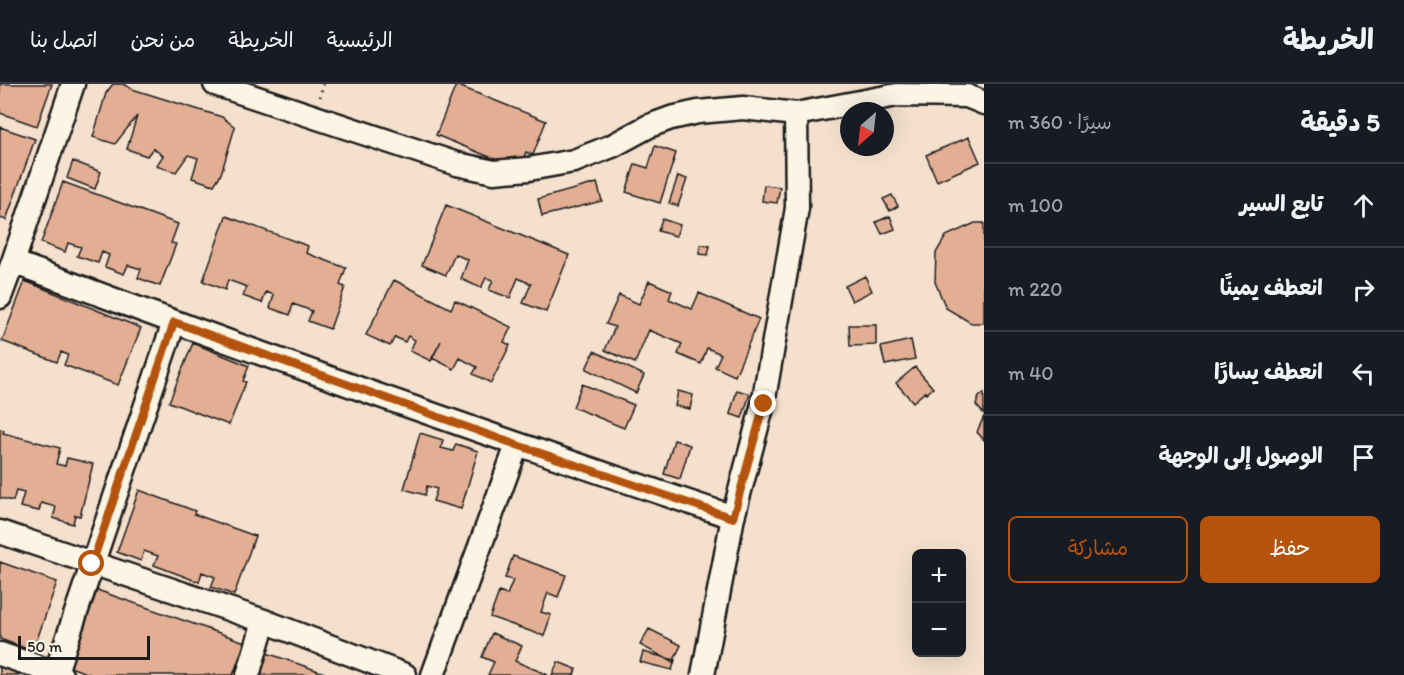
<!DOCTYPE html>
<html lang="ar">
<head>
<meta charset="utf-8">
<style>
  body { margin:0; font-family:Itim,"Playpen Sans Arabic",sans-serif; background:#242831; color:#f1f3f6; direction:rtl }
  .controls { position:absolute; right:18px; bottom:18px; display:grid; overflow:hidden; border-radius:9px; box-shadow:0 6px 24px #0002 }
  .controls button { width:54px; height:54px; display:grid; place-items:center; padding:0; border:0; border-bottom:2px solid #363941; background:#171b24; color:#f1f3f6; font:30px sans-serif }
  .compass { position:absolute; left:840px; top:18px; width:54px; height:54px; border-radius:50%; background:#171b24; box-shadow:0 6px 24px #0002; rotate:208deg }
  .scale { position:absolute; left:18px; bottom:15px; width:132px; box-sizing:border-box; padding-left:6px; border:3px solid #1c1c1c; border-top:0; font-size:16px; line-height:21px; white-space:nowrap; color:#1c1c1c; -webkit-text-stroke:4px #fcf5e5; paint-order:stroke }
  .stop { position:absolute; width:18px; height:18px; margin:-14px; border:4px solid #b45309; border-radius:50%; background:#fff }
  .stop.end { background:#b45309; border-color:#fff; box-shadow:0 2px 6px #0008 }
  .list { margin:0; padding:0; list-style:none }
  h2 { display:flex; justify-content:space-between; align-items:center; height:78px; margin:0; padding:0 24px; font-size:26px }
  h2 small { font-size:20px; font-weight:400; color:#9ea1a6 }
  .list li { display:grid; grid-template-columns:39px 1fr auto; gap:18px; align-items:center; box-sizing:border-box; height:84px; padding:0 24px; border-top:2px solid #363941 }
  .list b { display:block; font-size:22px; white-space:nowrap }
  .list em { font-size:20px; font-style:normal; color:#9ea1a6 }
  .actions { display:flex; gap:12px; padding:18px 24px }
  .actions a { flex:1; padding:14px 0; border:2px solid #b45309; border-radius:9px; text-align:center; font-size:21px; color:#b45309 }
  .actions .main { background:#b45309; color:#fff }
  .icon { flex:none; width:33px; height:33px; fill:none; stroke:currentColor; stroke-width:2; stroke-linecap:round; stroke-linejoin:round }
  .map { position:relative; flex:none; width:984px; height:591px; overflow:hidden; direction:ltr }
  header { display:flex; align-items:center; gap:36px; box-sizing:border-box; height:84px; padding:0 30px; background:#171b24; border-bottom:2px solid #363941 }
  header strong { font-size:28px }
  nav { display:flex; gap:33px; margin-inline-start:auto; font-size:21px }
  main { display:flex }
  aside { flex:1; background:#171b24 }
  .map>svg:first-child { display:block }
</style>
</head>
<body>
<header>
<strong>الخريطة</strong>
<nav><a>الرئيسية</a><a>الخريطة</a><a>من نحن</a><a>اتصل بنا</a></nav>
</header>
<main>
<aside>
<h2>5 دقيقة<small>سيرًا · 360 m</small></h2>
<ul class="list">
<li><svg class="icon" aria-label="ahead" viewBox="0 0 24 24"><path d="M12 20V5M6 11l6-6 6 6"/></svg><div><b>تابع السير</b></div><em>100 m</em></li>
<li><svg class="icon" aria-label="right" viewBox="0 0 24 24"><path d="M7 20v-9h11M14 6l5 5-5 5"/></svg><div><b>انعطف يمينًا</b></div><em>220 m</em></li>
<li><svg class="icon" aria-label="left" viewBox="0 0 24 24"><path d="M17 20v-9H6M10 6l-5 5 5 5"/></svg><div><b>انعطف يسارًا</b></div><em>40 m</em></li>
<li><svg class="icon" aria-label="arrive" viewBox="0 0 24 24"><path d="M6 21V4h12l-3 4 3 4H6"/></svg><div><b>الوصول إلى الوجهة</b></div></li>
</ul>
<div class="actions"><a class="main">حفظ</a><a>مشاركة</a></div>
</aside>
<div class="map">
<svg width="984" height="591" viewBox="0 0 984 591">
  <rect width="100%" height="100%" fill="#f4e0cd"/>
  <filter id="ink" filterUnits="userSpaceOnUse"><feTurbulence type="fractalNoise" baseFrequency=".0167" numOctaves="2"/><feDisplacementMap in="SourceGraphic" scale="12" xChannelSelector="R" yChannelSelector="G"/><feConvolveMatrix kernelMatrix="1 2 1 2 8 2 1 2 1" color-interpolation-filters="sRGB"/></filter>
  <g filter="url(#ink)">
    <path fill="#e2af95" stroke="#1c1c1c" stroke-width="1.5" d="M0 0H52L37 42 0 29Z
      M113 0H123L132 5 222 33 235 43 221 90 214 101 192 94 198 74 188 71 176 88 156 82 163 72 153 64 147 72 127 65 137 32 115 60 93 53 106 9Z
      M456 1 546 37 533 71 526 68 519 85 436 51Z
      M0 43 35 55 6 136 0 134Z
      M969 53 980 78 937 97 926 71Z
      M655 62 676 69 660 119 626 108 635 80 648 84Z
      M73 77 101 88 95 105 67 94Z
      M678 92 687 95 678 122 669 119Z
      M63 98 178 140 171 159 176 160 160 202 138 194 141 185 128 181 124 190 105 183 109 171 102 168 98 179 77 172 81 163 68 159 65 168 41 159Z
      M597 99 602 117 542 132 538 115Z
      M764 101 780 103 777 119 762 117Z
      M892 111 898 122 890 127 883 115Z
      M446 121 569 171 546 228 523 219 531 200 518 194 510 214 489 206 493 196 486 194 481 204 461 195 468 176 455 170 446 191 422 181Z
      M226 132 308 162 306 169 346 184 340 201 345 203 330 245 308 237 312 227 293 220 290 231 270 224 274 211 266 208 262 219 243 212 247 203 228 196 225 206 203 197Z
      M890 132 895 145 882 150 876 138Z
      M662 135 680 141 676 152 658 147Z
      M975 139H984V239H971L946 224 935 198 936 169 946 152Z
      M700 161 710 162 708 171 699 170Z
      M865 192 872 207 852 217 845 202Z
      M394 196 451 225 455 216 511 243 504 258 510 261 491 299 473 290 477 283 460 274 454 285 432 274 441 257 431 277 410 267 415 256 408 252 405 258 395 253 390 262 366 251Z
      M25 197 141 244 118 301 64 281 68 271 61 268 57 278 2 257Z
      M649 197 672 207 669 215 692 225 699 209 759 235 735 292 715 283 721 270 707 264 701 280 678 270 682 260 649 246 635 279 605 266 615 243 606 240 619 211 639 220Z
      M849 241H876V261L850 262Z
      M911 256 915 275 885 281 881 263Z
      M193 259 249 282 243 297 246 298 229 341 169 318Z
      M594 267 644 291 636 309 586 285Z
      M915 283 933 304 926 310 925 308 913 318 896 299Z
      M582 300 634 321 624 344 573 323Z
      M737 306 750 310 742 334 730 330Z
      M678 307 693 311 690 325 675 322Z
      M984 309V330L976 321 979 313Z
      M984 332V356L977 348Z
      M0 345 4 346 3 349 60 364 56 380 65 382 67 374 93 380 80 432 75 431 73 440 53 434 56 423 41 419 39 427 20 423 24 409 16 407 13 417 0 414Z
      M420 349 443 356 441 364 453 367 456 360 478 367 461 425 433 417 437 405 427 402 425 411 404 405Z
      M674 356 690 361 680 395 664 390Z
      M139 406 195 427 194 430 255 452 234 511 211 503 215 493 202 488 199 498 154 481 158 472 144 467 141 477 117 468Z
      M513 472 566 491 558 513 548 509 541 528 551 531 544 552 490 533 499 508 507 511 513 496 505 494Z
      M0 478 57 498 33 567 0 555Z
      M97 506 245 558 233 591H92L70 583Z
      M649 545 681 561 673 578 640 561Z
      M492 549 522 562 515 577 548 591H488L494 578 482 573Z
      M264 568 330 591H256Z
      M643 568 675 576 672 586 640 578Z
      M0 578 30 591H0Z
      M558 578 576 585 574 591H552Z"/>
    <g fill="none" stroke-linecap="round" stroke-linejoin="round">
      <defs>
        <path id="minor" d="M215 0 457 80 494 88 529 85 574 77 612 62 649 42 671 34 698 28 743 24 796 30 897 11 967 12 984 19
          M13 178 73 0
          M0 213 13 178C252 268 492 353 733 433
          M0 448 264 537 405 591
          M0 570 61 591
          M55 591 174 238
          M248 591 264 537
          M433 591 517 361
          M703 591 733 433 763 320 797 124 796 30"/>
      </defs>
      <use href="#minor" stroke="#1c1c1c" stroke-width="27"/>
      <path stroke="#1c1c1c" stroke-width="3" stroke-dasharray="1.5 4.5" stroke-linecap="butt" d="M320 13 323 0"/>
      <use href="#minor" stroke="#fcf5e5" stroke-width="22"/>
    </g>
  </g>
  <g fill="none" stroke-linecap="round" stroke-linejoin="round" filter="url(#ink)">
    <path stroke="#b45309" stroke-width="8" d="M92 480 174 238 517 361 733 434 764 320"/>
  </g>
</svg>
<div class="controls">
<button>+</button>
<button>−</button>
</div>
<svg class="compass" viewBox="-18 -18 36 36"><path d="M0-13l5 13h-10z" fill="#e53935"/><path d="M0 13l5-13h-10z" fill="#9ea1a6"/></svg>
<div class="scale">50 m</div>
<div class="stop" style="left:92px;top:480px"></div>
<div class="stop end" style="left:764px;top:320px"></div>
</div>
</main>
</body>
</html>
